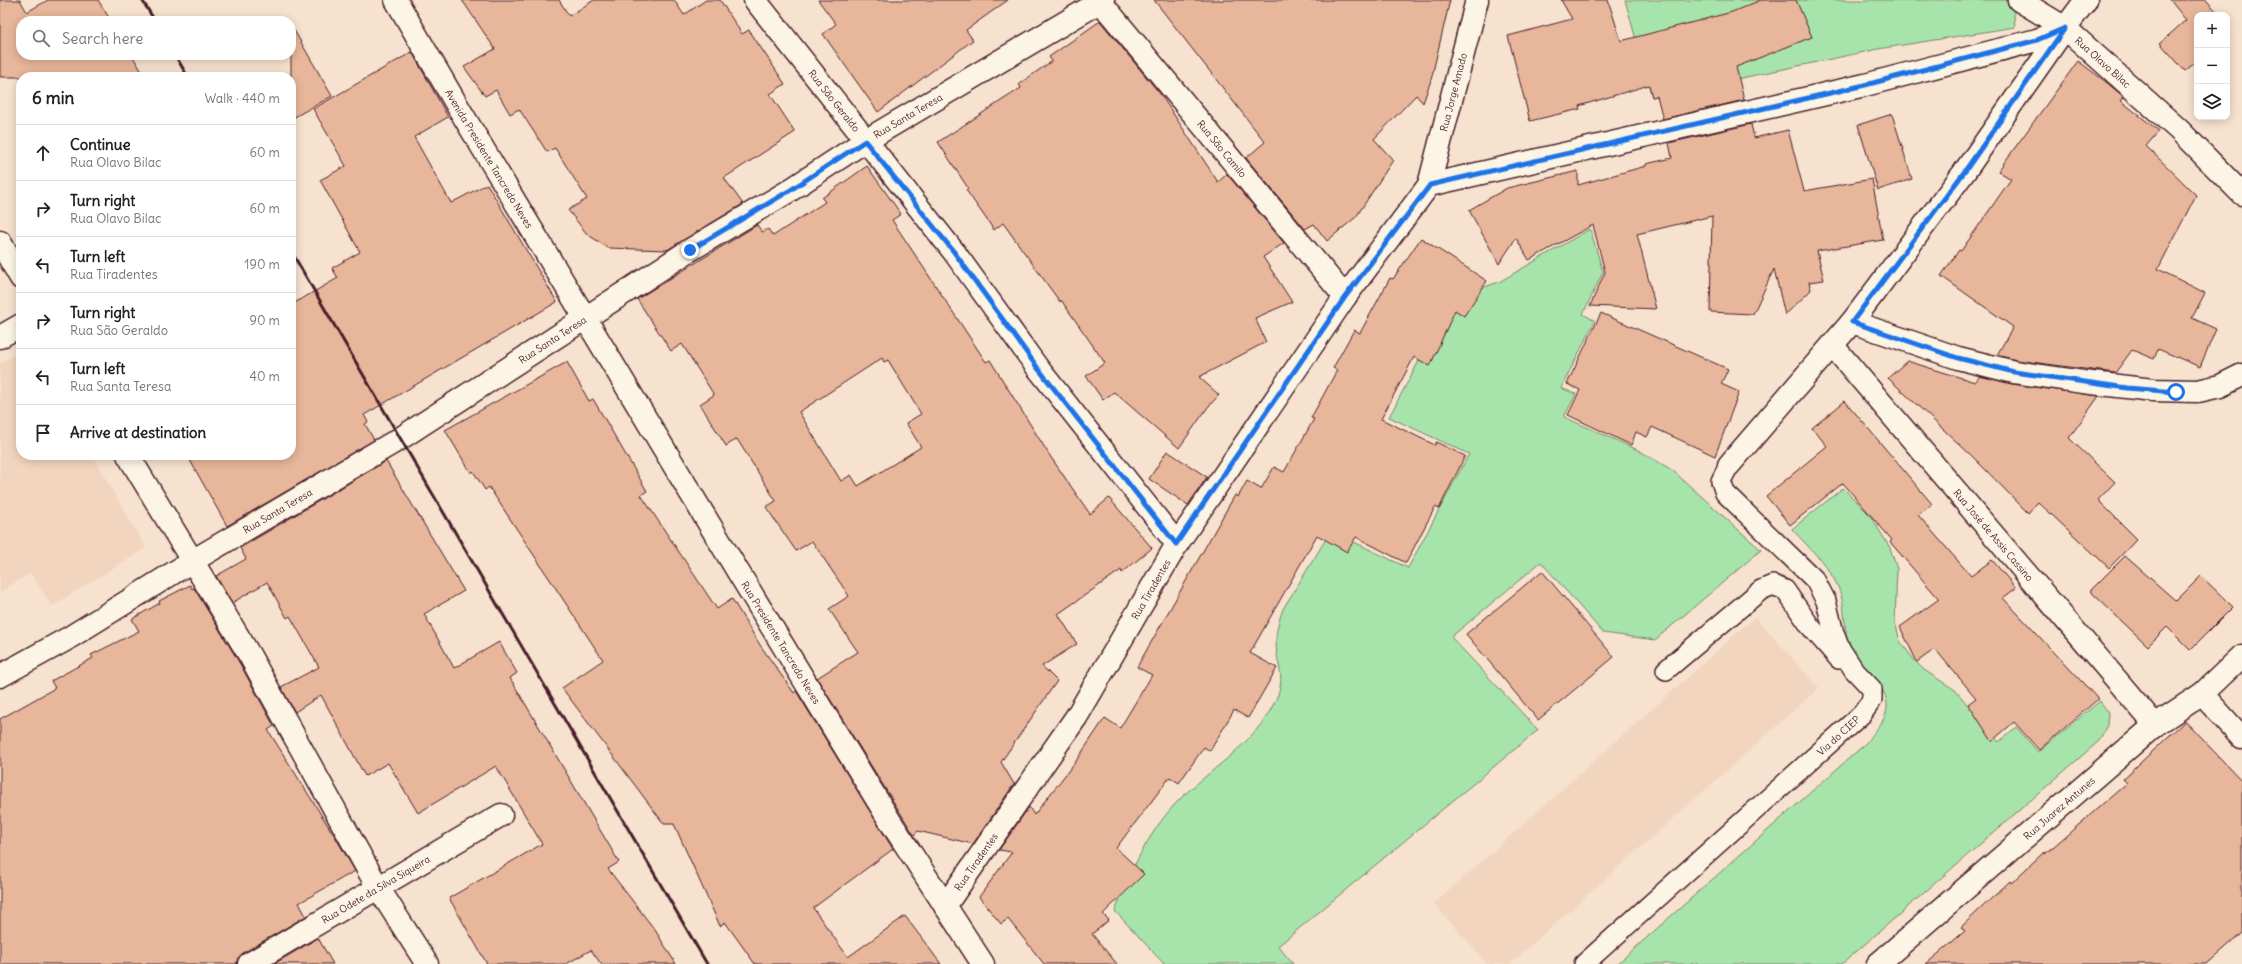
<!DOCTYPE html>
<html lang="en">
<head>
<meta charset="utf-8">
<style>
  body { margin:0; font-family:Delius,sans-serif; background:#f6f6f6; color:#222 }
  .controls { position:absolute; right:12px; top:12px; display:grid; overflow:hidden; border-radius:8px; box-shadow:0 2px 10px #0003 }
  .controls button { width:36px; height:36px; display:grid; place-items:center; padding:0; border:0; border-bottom:1px solid #e0e0e0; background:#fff; color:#222; font:20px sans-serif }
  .stop { position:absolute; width:12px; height:12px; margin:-9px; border:3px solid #1a73e8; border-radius:50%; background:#fff }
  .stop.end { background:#1a73e8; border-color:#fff; box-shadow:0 1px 4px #0008 }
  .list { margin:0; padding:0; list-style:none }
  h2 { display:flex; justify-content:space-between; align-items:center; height:52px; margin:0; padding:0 16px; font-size:17px }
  h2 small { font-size:13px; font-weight:400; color:#767676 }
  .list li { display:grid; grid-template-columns:26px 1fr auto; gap:12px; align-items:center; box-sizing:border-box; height:56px; padding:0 16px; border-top:1px solid #e0e0e0 }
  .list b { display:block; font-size:15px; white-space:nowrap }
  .list p { margin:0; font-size:13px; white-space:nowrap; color:#767676 }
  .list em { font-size:13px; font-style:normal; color:#767676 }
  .icon { flex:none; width:22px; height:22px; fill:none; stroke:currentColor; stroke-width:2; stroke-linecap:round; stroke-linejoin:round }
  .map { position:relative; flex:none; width:2242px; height:964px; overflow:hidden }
  .search { position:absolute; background:#fff; box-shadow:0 2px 10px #0003; left:16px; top:16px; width:280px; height:44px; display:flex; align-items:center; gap:10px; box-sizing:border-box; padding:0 14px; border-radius:16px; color:#767676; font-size:15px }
  .panel { position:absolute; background:#fff; box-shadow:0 2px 10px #0003; left:16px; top:72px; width:280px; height:388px; border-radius:16px }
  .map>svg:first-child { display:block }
</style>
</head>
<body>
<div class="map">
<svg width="2242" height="964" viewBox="0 0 2242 964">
  <rect width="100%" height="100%" fill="#f6e2ce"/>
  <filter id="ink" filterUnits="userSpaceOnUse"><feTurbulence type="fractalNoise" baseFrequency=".025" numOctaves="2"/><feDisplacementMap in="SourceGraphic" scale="8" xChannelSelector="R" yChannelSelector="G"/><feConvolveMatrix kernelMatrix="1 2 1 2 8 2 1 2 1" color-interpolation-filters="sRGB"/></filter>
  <g filter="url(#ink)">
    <path fill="#f2d5be" d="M21 350V455H92L146 548 52 606 30 573 0 592V363Z
      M1755 617 1819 688 1510 964H1488L1434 904Z"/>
    <path fill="#a7e4ab" stroke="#78826b" d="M1625 0H2011L2013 1 2015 27 1878 49 1652 97Z
      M1590 229 1603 272 1583 314 1595 321 1561 388 1576 394 1564 417 1638 450 1672 470 1761 550 1655 640 1603 633 1541 562 1451 637 1538 730 1278 946 1293 964H1164L1115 911C1131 870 1149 830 1181 798 1209 771 1252 744 1271 709 1289 677 1277 673 1276 642 1276 630 1279 620 1283 609L1331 531 1408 568 1469 454 1389 417 1444 314 1476 290 1499 282Z
      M1843 488 1870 515 1890 548 1897 569 1895 622 1900 641 1914 660 1924 670 1955 690 1999 742 2016 727 2038 752 2100 701 2108 712 2107 725 2099 741 1842 964H1617L1864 745C1873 733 1888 720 1887 704 1886 684 1860 667 1851 649 1843 632 1846 612 1841 595 1833 569 1810 549 1792 529Z"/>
    <path fill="#e8b69a" stroke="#4a1f2b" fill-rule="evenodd" d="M0 0H20L27 12 48 0H98L111 21H21V55H132L145 77H0Z
      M462 0H559L569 16 594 0H674L684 15 706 0H720L742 34 749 30 785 84 770 94 795 132 724 178 743 204 667 250 608 248 587 234 568 210 587 199 555 148 547 152 519 109 510 114 496 90 485 96 464 67 495 49Z
      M818 0H1008L966 30 973 40 878 112 823 34 836 24Z
      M1154 0H1450L1431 80 1423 103 1416 95 1374 139 1393 160 1356 217 1327 241 1314 224 1305 229 1246 158 1265 142Z
      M1561 0H1608L1621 41 1732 12 1761 0H1796L1812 37 1736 67 1744 100 1663 119 1657 96 1652 97 1649 85 1579 106 1580 109 1530 121 1508 36 1572 19Z
      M2170 0H2206L2220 15H2197V61L2185 71 2160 43 2186 20Z
      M1100 21 1161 95 1218 182 1227 174 1284 243 1263 257 1292 302 1255 318 1266 342 1199 377 1219 395 1208 407 1179 448 1114 392 1103 400 1086 376 1105 363 1061 300 1060 302 1003 223 994 230 966 190 968 188 938 142 1021 88 1019 84 1052 61 1049 57Z
      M291 25 332 96 291 119Z
      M412 52 448 117 414 137 451 203 487 184 557 302 364 415 368 422 365 424 374 440 227 526 187 455H291V305L338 278 332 268 360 252 320 180 346 166 313 109Z
      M2078 61 2106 82 2124 97 2121 101 2159 131 2146 146 2196 195 2158 269 2205 293 2192 318 2216 329 2200 367 2158 349 2154 359 2132 350 2115 373 2016 360 1997 355 2013 327 1941 276 1959 250 1961 251 2011 179 1998 171Z
      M1892 114 1912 179 1878 190 1858 125Z
      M1751 124 1754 138 1788 130 1804 191 1872 179 1883 240 1817 251 1824 280 1809 282 1811 290 1785 315 1774 269 1753 314 1710 312 1712 216 1637 234 1656 309 1590 306 1605 272 1593 225 1529 260 1516 238 1499 264 1469 210 1507 188 1578 171V185L1646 166V164L1672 158 1669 143Z
      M867 166 901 214 892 220 986 362 990 360 1050 456 1090 514 1109 498 1152 548 1122 573 1121 570 1058 614 1077 644 1042 666 1057 681 1001 762 1014 784 973 844 918 831 914 835 901 814 817 678 858 652 829 609 849 596 812 541 796 551 766 507 776 501 737 439 726 446 700 404 714 395 682 344 671 351 637 299 757 225 762 232 768 229 773 236 825 202 822 198ZM882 358 884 362 888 360 921 414 906 423 921 447 858 486 851 475 841 481 799 412Z
      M1421 238 1487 281 1464 316 1455 310 1430 366 1414 357 1381 419 1435 445 1436 442 1465 456 1439 509 1435 507 1406 563 1356 537 1347 552 1317 535 1250 653 1277 668 1248 718 1234 710 1210 751 1204 747 1179 783 1170 777 1116 848 1144 874 1103 914 1109 920 1092 934 1117 964H1044L1008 919 1001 924 979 897 1012 852 999 850 1029 807 1034 815 1076 761 1105 718 1120 728 1152 675 1137 667 1235 495 1238 497 1247 481 1261 489 1274 467 1284 472 1314 419 1311 418 1337 370 1333 368 1354 330 1360 333 1390 278 1393 279Z
      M1601 313 1728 369 1721 384 1739 392 1715 456 1652 427 1647 437 1636 432 1631 445 1568 415 1580 390 1567 384Z
      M1907 361 1975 382 1980 376 2012 384 2099 396 2069 438 2115 482 2098 500 2137 539 2109 568 2038 502 2028 513 1974 458 1888 378Z
      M567 362 589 401 593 399 647 491 641 495 717 609 732 599 760 645 794 693 796 691 893 849 813 908 848 957 905 916 941 964H755L725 922 720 926 674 824H664L562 688 603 660 489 487 485 490 473 471 471 473 445 430Z
      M1845 401 1932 504 1918 515 1971 576 1992 560 2016 588 2003 598 2098 699 2039 750 2014 722 1992 741 1968 704 1976 698 1935 649 1917 662 1900 627 1939 599 1890 542 1892 540 1843 483 1790 525 1766 496 1827 446 1812 428Z
      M1167 451 1207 477 1188 505 1149 479Z
      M386 461 464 591 424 614 454 668 499 642 517 673 510 678 619 862 608 869 655 930 676 964H601L591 950 566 964H487L449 898 542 844 496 766 418 813 388 763 365 776 321 695 295 712 281 687 319 667 290 616 287 618 267 582 232 603 216 576 246 559 240 548Z
      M2125 556 2176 601 2201 576 2233 607 2190 650 2167 627 2148 646 2090 591Z
      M1542 571 1614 657 1538 720 1466 634Z
      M190 585 192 589 194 588 239 662 274 726 268 730 337 840 355 871 299 903 306 916 243 953 238 958 237 964H0V719L55 688 51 681 93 658 91 655 139 631 132 619 160 603 159 601Z
      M2185 721 2242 781V933L2207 964H1926L1965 931 1961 927 2010 881 2011 883 2044 852 2045 854 2127 783 2123 779Z
      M318 938 333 964H274Z"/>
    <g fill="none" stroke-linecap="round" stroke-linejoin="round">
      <defs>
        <g id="service">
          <path d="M1666 670 1761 590 1773 585 1785 590 1810 626 1839 659"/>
          <path id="s1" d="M1584 964 1862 714 1872 700V689L1854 670 1841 650 1834 633 1826 601 1815 580 1725 493 1721 481 1729 465"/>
        </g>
        <g id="minor">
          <path id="s2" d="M755 0 954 252 1037 367 1177 544"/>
          <path id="s3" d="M1099 0 1345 297"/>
          <path d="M2019 0 2065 28 2086 0"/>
          <path id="s4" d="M2065 28 2179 130 2242 194"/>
          <path id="s5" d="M1429 185 1477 0"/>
          <path d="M0 242 21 278"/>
          <path d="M1852 322 1958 358 2014 372 2083 382 2153 390 2198 391 2220 386 2242 375"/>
          <path d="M0 337 21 325"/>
          <path id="s6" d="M1833 346 2155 725"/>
          <path d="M128 455 250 656 377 886 427 964"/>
          <path d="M1729 465 1852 322 1965 171 2065 28"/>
          <path id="s7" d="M0 676 67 639 194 560 401 438 690 250 789 191 865 141 1103 0"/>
          <path d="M2202 694 2242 738"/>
          <path id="s8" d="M945 906 1077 716 1177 544 1345 297 1429 185 1865 85 2037 40 2065 28"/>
          <path id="s9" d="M249 964 501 815"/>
          <path id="s10" d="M1878 964 2155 725 2202 694 2242 656"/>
        </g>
        <g id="tertiary">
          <path id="s11" d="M396 0 461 112 737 570 890 821 983 964"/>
        </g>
      </defs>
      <use href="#service" stroke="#4a1f2b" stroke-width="22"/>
      <use href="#minor" stroke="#4a1f2b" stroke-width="25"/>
      <use href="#tertiary" stroke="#4a1f2b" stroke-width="25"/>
      <use href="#service" stroke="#fcf5e5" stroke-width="19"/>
      <use href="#minor" stroke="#fcf5e5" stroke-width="22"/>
      <use href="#tertiary" stroke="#fcf5e5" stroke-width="22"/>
      <path stroke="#4a1f2b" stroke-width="3" d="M142 0 155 21
        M175 55 188 77
        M291 251 707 964"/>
    </g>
  </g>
  <g fill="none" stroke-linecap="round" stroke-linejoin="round" filter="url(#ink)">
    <path stroke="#1a73e8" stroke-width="5" d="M690 250 789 191 865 141 954 252 1037 367 1176 544 1345 297 1430 185 1865 85 2037 40 2065 28 1965 171 1852 322 1958 358 2014 372 2127 388 2176 392"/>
  </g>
  <g text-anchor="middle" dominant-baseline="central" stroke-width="3" stroke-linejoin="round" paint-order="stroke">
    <g font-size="10" fill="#4a1f2b" stroke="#fcf5e5">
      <text stroke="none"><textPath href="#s4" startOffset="51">Rua Olavo Bilac</textPath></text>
      <text stroke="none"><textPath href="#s5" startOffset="96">Rua Jorge Amado</textPath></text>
      <text stroke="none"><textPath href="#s2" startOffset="128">Rua São Geraldo</textPath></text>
      <text stroke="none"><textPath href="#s7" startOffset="1067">Rua Santa Teresa</textPath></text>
      <text stroke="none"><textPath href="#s3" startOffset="193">Rua São Camilo</textPath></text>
      <text stroke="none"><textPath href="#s11" startOffset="184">Avenida Presidente Tancredo Neves</textPath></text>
      <text stroke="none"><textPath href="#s7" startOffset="647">Rua Santa Teresa</textPath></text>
      <text stroke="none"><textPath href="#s7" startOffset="323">Rua Santa Teresa</textPath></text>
      <text stroke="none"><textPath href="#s6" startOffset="248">Rua José de Assis Cassino</textPath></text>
      <text stroke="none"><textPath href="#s8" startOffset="378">Rua Tiradentes</textPath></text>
      <text stroke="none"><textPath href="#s11" startOffset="749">Rua Presidente Tancredo Neves</textPath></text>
      <text stroke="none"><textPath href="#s1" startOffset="342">Via do CIEP</textPath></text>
      <text stroke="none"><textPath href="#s10" startOffset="239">Rua Juarez Antunes</textPath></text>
      <text stroke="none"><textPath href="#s8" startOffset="54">Rua Tiradentes</textPath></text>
      <text stroke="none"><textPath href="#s9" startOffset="147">Rua Odete da Silva Siqueira</textPath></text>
    </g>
  </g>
</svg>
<div class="controls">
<button>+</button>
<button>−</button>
<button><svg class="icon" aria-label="layers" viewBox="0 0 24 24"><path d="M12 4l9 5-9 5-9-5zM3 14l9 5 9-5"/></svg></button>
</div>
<div class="stop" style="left:2176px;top:392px"></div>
<div class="stop end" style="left:690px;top:250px"></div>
<div class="search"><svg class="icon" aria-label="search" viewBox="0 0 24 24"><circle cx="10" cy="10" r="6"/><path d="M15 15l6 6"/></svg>Search here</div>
<section class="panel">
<h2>6 min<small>Walk · 440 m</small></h2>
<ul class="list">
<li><svg class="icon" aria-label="ahead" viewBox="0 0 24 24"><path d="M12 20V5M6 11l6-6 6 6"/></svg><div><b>Continue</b><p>Rua Olavo Bilac</p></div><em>60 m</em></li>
<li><svg class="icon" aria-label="right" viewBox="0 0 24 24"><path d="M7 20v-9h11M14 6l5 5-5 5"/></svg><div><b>Turn right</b><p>Rua Olavo Bilac</p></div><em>60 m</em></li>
<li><svg class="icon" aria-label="left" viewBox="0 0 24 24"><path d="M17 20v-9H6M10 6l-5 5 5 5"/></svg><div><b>Turn left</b><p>Rua Tiradentes</p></div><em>190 m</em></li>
<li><svg class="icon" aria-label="right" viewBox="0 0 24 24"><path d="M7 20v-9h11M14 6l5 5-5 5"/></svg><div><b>Turn right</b><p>Rua São Geraldo</p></div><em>90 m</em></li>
<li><svg class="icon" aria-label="left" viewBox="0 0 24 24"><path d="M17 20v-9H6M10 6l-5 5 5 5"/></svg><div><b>Turn left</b><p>Rua Santa Teresa</p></div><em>40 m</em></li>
<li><svg class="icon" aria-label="arrive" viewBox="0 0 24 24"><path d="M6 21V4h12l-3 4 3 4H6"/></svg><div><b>Arrive at destination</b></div></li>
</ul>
</section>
</div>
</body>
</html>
